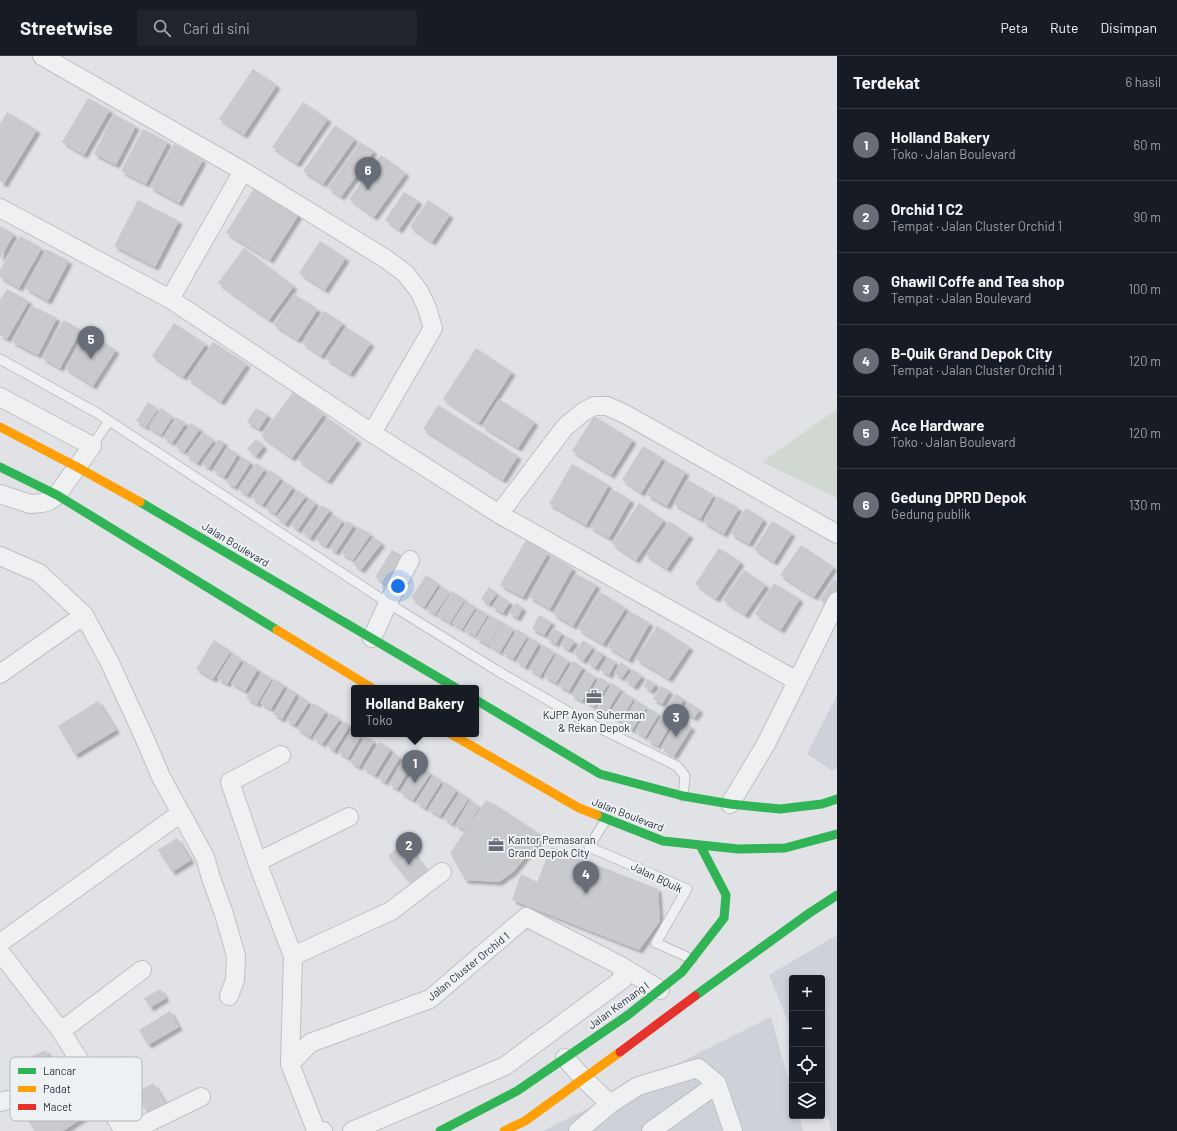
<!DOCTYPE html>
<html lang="id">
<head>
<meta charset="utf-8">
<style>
  body { margin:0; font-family:Barlow,sans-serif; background:#20242c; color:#f1f3f6 }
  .controls { position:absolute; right:12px; bottom:12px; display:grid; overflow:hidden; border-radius:4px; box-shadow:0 2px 6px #0003 }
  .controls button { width:36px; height:36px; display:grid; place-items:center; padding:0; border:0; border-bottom:1px solid #363941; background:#171b24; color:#f1f3f6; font:20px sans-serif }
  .you { position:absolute; left:398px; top:530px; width:14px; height:14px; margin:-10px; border:3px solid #fff; border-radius:50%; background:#1a73e8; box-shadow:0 0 0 6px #1a73e833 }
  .badge { display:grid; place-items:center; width:26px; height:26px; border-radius:50%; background:#686e77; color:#fff; font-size:13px; font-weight:700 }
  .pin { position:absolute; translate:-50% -33px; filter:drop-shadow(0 1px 2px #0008) }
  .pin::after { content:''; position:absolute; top:21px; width:14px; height:12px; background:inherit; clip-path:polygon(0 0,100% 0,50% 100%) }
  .popup { position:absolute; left:351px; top:629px; width:128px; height:52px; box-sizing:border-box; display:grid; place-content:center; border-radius:4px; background:#171b24; filter:drop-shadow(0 1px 3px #0005); font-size:13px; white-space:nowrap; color:#9ea1a6 }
  .popup b { font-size:15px; color:#f1f3f6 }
  .popup::after { content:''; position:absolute; left:50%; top:100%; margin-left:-8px; border:8px solid transparent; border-top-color:#171b24 }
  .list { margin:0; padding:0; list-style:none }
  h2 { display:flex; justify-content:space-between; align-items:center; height:52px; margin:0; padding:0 16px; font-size:17px }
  h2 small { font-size:13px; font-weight:400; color:#9ea1a6 }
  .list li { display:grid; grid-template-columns:26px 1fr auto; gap:12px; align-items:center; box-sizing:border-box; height:72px; padding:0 16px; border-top:1px solid #363941 }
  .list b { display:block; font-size:15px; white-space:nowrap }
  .list p { margin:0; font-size:13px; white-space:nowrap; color:#9ea1a6 }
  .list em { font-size:13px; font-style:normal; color:#9ea1a6 }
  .icon { flex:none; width:22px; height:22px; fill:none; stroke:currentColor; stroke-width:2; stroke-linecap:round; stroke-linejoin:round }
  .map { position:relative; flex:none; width:837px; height:1075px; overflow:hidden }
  header { display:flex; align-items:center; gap:24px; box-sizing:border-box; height:56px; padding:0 20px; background:#171b24; border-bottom:1px solid #363941 }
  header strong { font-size:19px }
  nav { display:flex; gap:22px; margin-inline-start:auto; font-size:14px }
  .search { width:280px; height:36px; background:#20242c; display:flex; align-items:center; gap:10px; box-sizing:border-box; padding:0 14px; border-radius:4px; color:#9ea1a6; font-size:15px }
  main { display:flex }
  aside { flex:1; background:#171b24 }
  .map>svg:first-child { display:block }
</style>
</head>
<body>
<header>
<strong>Streetwise</strong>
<div class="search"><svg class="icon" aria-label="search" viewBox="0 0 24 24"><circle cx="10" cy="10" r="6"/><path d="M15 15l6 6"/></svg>Cari di sini</div>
<nav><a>Peta</a><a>Rute</a><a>Disimpan</a></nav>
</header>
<main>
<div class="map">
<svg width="837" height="1075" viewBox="0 0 837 1075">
  <defs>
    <filter id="shadow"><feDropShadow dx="3.5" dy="3.5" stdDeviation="1" flood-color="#0004"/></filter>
  </defs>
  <rect width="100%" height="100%" fill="#e0e2e5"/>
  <path fill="#ced2d8" d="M837 639V712L832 715 807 698Z
    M837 879V1075H831L829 1065 822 1048V922H792V975L769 919Z
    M771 961 792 1036V1060H799L803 1075H543Z"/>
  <path fill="#d1d8d1" d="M837 353V442L762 406Z"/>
  <path fill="#c8cacd" filter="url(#shadow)" d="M253 13 277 29 244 79 219 63Z
    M88 42 110 54 84 99 62 86Z
    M303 46 328 63 297 108 272 91Z
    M7 56 37 74 4 128 0 125V68Z
    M114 58 136 70 116 109 94 98Z
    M335 69 355 83 323 128 303 115Z
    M143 73 168 86 146 128 121 115Z
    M360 86 374 95 341 141 328 132Z
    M174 88 203 104 179 147 150 131Z
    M381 99 406 117 374 161 349 143Z
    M256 129 300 157 270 204 226 177Z
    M404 136 419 145 399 174 385 164Z
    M138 144 179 165 155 211 114 190Z
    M428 144 450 159 432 186 410 171Z
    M0 170 14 178 0 203Z
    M20 180 42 192 19 232 0 221V214Z
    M320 185 346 202 325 234 299 217Z
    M244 192 294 230 269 264 218 227Z
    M46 193 69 205 48 245 25 232Z
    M7 233 29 245 7 283 0 279V244Z
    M294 238 318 253 298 284 274 269Z
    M31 249 57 262 38 299 12 286Z
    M324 255 343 267 321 300 302 287Z
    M64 264 81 274 60 312 42 302Z
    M174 267 206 288 183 321 152 300Z
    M346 271 371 287 350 318 326 303Z
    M88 276 116 294 93 330 65 312Z
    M213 286 247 308 221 346 188 323Z
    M476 292 512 316 479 367 443 343Z
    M293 336 324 358 292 402 261 380Z
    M499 343 535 366 518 392 482 370Z
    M148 346 158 353 146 371 136 365Z
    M438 349 518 400 503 424 423 373Z
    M161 352 173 361 161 379 148 371Z
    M256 352 268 359 259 373 247 366Z
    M594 360 633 384 611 419 572 395Z
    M176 361 186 367 172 387 163 381Z
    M328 362 358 384 328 425 298 404Z
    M191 367 200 373 184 396 175 390Z
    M203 376 214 384 197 407 186 399Z
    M219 383 225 387 209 412 202 408Z
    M256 383 264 390 256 400 247 393Z
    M643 390 663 402 641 437 622 424Z
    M227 391 238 398 224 421 213 414Z
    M242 401 251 406 235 431 226 426Z
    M666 405 686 416 667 450 647 439Z
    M256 407 265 413 247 439 238 433Z
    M572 408 609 429 586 469 549 448Z
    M270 414 281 422 262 449 251 441Z
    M688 424 714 439 700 463 674 448Z
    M284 425 293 431 275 458 265 452Z
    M612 433 631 444 609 482 590 471Z
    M298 434 306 440 285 468 276 461Z
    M717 440 739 452 724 478 703 466Z
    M309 442 316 447 298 474 291 469Z
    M639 447 664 464 636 504 612 488Z
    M322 449 330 454 310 482 302 476Z
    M746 452 764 463 749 488 731 478Z
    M333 458 343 465 326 490 316 484Z
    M347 465 354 469 336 496 329 492Z
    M669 465 690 479 667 513 646 499Z
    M772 465 792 477 774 506 754 493Z
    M359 471 371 478 353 504 341 497Z
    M373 481 382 487 361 514 353 508Z
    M526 484 548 497 523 541 500 529Z
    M801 489 834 511 814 541 780 519Z
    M719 492 741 506 716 543 695 528Z
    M392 494 406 502 388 530 375 521Z
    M552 500 573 512 550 553 529 541Z
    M744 514 766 529 745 559 723 544Z
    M576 518 597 529 573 570 553 558Z
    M426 519 439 528 424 551 411 542Z
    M834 523 837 525V536L828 549 820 544Z
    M774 527 800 543 781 574 755 558Z
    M441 530 450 536 435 558 426 553Z
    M489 531 497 537 489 548 481 543Z
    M452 535 465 543 450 567 437 559Z
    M600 536 626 552 603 588 578 573Z
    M499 539 510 546 503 557 492 551Z
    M466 545 476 551 462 573 452 567Z
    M516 547 523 552 517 562 509 557Z
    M478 552 488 558 475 580 464 574Z
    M629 555 650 567 629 604 608 591Z
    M490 559 502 566 488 589 476 582Z
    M539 559 552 566 544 579 532 573Z
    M503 566 514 573 500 596 489 589Z
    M657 570 690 591 669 623 636 603Z
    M553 572 562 577 556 588 547 583Z
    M517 573 528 580 513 603 503 597Z
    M566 580 575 585 569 594 560 589Z
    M530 581 539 587 525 611 516 605Z
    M214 584 231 595 213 623 196 613Z
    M583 584 593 591 583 605 574 598Z
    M543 589 555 596 540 620 529 613Z
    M596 594 604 598 595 612 588 607Z
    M232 597 242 603 227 628 217 622Z
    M557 597 569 605 556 627 544 620Z
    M608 601 616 606 609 619 600 614Z
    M245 605 258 613 245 635 231 627Z
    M573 605 583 611 569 635 558 629Z
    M621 606 629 612 622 622 614 617Z
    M633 613 642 620 634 631 625 624Z
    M586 615 596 621 582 645 571 639Z
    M262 616 272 622 257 648 246 642Z
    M600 621 609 627 594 651 585 645Z
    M274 623 285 629 271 653 260 647Z
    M648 623 656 628 651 635 643 630Z
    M612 627 621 633 605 659 596 653Z
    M661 630 670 635 662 648 653 643Z
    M288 632 297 637 282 663 273 658Z
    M623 636 634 642 620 665 609 658Z
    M676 638 684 643 676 657 667 651Z
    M301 640 309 646 294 669 286 664Z
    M636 644 647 651 632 674 621 667Z
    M98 645 116 674 75 699 58 670Z
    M689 646 700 654 694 662 683 655Z
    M313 647 326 655 310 681 297 673Z
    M649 652 659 658 645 681 635 675Z
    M331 657 340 663 322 688 313 682Z
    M663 657 674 663 658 690 647 684Z
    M678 663 692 671 674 700 661 691Z
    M343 665 350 669 334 695 327 690Z
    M354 670V678H362L348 702 338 696Z
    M365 680 374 685 359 711 350 706Z
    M380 686 391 693 375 719 363 712Z
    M394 697 400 701 385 726 378 722Z
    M404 702 413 707 397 733 389 728Z
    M417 709 431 717 413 744 400 736Z
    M433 719 442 725 425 752 416 746Z
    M445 726 457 734 440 760 428 753Z
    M460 736 469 742 452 768 443 762Z
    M470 744 480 750 465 774 455 769Z
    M486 744 496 749 543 780 513 816 499 826 465 824 450 797Z
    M177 782 191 804 172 816 158 794Z
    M404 786 430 818 413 831 388 800Z
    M551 791 658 833 660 865 639 894 512 844 521 818 537 826Z
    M160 933 166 942 150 952 144 942Z
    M170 955 179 971 148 989 139 974Z
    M46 994 52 1009 29 1019 23 1004Z
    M128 999 138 1021 121 1029 110 1008Z
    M52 1009 62 1024 41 1037 32 1021Z
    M80 1026 98 1052 63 1075H35L26 1061Z
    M153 1027 167 1049 149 1060 136 1037Z"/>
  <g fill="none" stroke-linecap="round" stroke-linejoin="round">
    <defs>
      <path id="lane" d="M0 303 97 357 388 547 496 614 579 662 677 710 685 720 683 740
        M92 390 109 365
        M607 762 589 791 687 833 656 887 692 903"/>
      <path id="street" d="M42 0 243 115 386 203 405 217 419 235 427 252 433 272 372 377
        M243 115 170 243 372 377 499 458 797 625
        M0 152 170 243
        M0 341 92 390 57 439 49 445 42 447 30 448 0 438
        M499 458 565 371 583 356 594 350H607L625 358 837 478
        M0 500 39 517 84 559 109 605 144 681 161 721 205 801 211 822 224 858 236 900 235 924 229 940
        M372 582 388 547 410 504
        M0 618 84 559
        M281 699 230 726 259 811 293 900 290 1008
        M730 748 766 688 837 545
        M257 806 349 761
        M0 887 181 757
        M0 896 61 975 124 1075
        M293 900 391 855 442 816
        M621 910 660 934
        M61 975 142 914
        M565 1002 583 1022 610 1048
        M0 1046 8 1044
        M131 1075 201 1041
        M323 1075 316 1074 290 1008 310 987 430 943 526 861 621 910 623 923 505 1010 352 1075
        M578 1075 610 1048 638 1030 698 1012 717 1028 733 1075
        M651 1075 717 1028"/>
    </defs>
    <use href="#lane" stroke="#bec0c3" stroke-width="11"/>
    <use href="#street" stroke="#bec0c3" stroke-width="20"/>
    <use href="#lane" stroke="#eff0f1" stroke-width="9"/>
    <use href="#street" stroke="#eff0f1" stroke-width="18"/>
    <path stroke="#30b455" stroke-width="9" d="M0 411 57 439 277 574
      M140 446 456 632
      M476 644 600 718 683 740 730 748 780 753 822 748 837 743
      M597 759 663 785 738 793 785 792 837 778
      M695 940 808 858 837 839
      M440 1075 517 1035 628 959 682 916 724 862 726 839 700 789"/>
    <path stroke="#ff9f0a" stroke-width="9" d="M0 371 77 411 140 446
      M277 574 372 632
      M451 678 579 752 597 759
      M504 1075 525 1065 620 996"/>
    <path stroke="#e5322d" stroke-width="9" d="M620 996 695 940"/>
  </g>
  <defs>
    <symbol id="office-bare" viewBox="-9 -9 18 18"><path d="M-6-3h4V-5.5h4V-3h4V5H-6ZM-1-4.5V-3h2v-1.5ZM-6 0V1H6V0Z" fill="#686e77" stroke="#edf1f4" stroke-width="2.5" paint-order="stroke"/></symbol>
  </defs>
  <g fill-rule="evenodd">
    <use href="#office-bare" x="583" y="630" width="22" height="22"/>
    <use href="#office-bare" x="485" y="778" width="22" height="22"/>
  </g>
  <g text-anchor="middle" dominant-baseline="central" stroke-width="4" stroke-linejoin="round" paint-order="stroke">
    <g font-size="11" fill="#28303c" stroke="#edf1f4">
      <text transform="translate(236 488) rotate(31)">Jalan Boulevard</text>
      <text transform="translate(628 758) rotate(21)">Jalan Boulevard</text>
      <text transform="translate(657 821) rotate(26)">Jalan BQuik</text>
      <text transform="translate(468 910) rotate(-39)">Jalan Cluster Orchid 1</text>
      <text transform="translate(618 949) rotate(-36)">Jalan Kemang I</text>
    </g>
    <g font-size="11" fill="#28303c" stroke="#edf1f4">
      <text x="594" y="658">KJPP Ayon Suherman<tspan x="594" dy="13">&amp; Rekan Depok</tspan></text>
      <text x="508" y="783" text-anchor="start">Kantor Pemasaran<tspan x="508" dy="13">Grand Depok City</tspan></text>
    </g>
  </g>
  <rect x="10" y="1001" width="132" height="64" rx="6" fill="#edf1f4" stroke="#b2b7bd" stroke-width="1"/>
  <rect x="18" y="1012" width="18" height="6" fill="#30b455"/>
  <rect x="18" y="1030" width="18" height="6" fill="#ff9f0a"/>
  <rect x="18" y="1048" width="18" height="6" fill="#e5322d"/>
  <g font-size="11" fill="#28303c">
    <text x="43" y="1019">Lancar</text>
    <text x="43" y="1037">Padat</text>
    <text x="43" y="1055">Macet</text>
  </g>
</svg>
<div class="controls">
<button>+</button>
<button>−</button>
<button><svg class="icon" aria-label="locate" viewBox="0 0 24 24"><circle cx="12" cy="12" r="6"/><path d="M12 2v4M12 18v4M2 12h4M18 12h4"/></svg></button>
<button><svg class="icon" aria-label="layers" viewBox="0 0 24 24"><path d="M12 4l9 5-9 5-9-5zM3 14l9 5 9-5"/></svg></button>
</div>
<div class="you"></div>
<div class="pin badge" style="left:415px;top:727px">1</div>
<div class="popup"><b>Holland Bakery</b>Toko</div>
<div class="pin badge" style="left:409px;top:809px">2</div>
<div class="pin badge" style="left:676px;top:681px">3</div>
<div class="pin badge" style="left:586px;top:838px">4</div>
<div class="pin badge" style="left:91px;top:303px">5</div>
<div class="pin badge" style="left:368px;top:134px">6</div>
</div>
<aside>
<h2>Terdekat<small>6 hasil</small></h2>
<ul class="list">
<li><span class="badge">1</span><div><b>Holland Bakery</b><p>Toko · Jalan Boulevard</p></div><em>60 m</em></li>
<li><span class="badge">2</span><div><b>Orchid 1 C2</b><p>Tempat · Jalan Cluster Orchid 1</p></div><em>90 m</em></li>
<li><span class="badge">3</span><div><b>Ghawil Coffe and Tea shop</b><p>Tempat · Jalan Boulevard</p></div><em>100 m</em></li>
<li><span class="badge">4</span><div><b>B-Quik Grand Depok City</b><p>Tempat · Jalan Cluster Orchid 1</p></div><em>120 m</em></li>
<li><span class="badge">5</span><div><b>Ace Hardware</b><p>Toko · Jalan Boulevard</p></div><em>120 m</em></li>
<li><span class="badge">6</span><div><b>Gedung DPRD Depok</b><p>Gedung publik</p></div><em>130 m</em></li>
</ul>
</aside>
</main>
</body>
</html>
